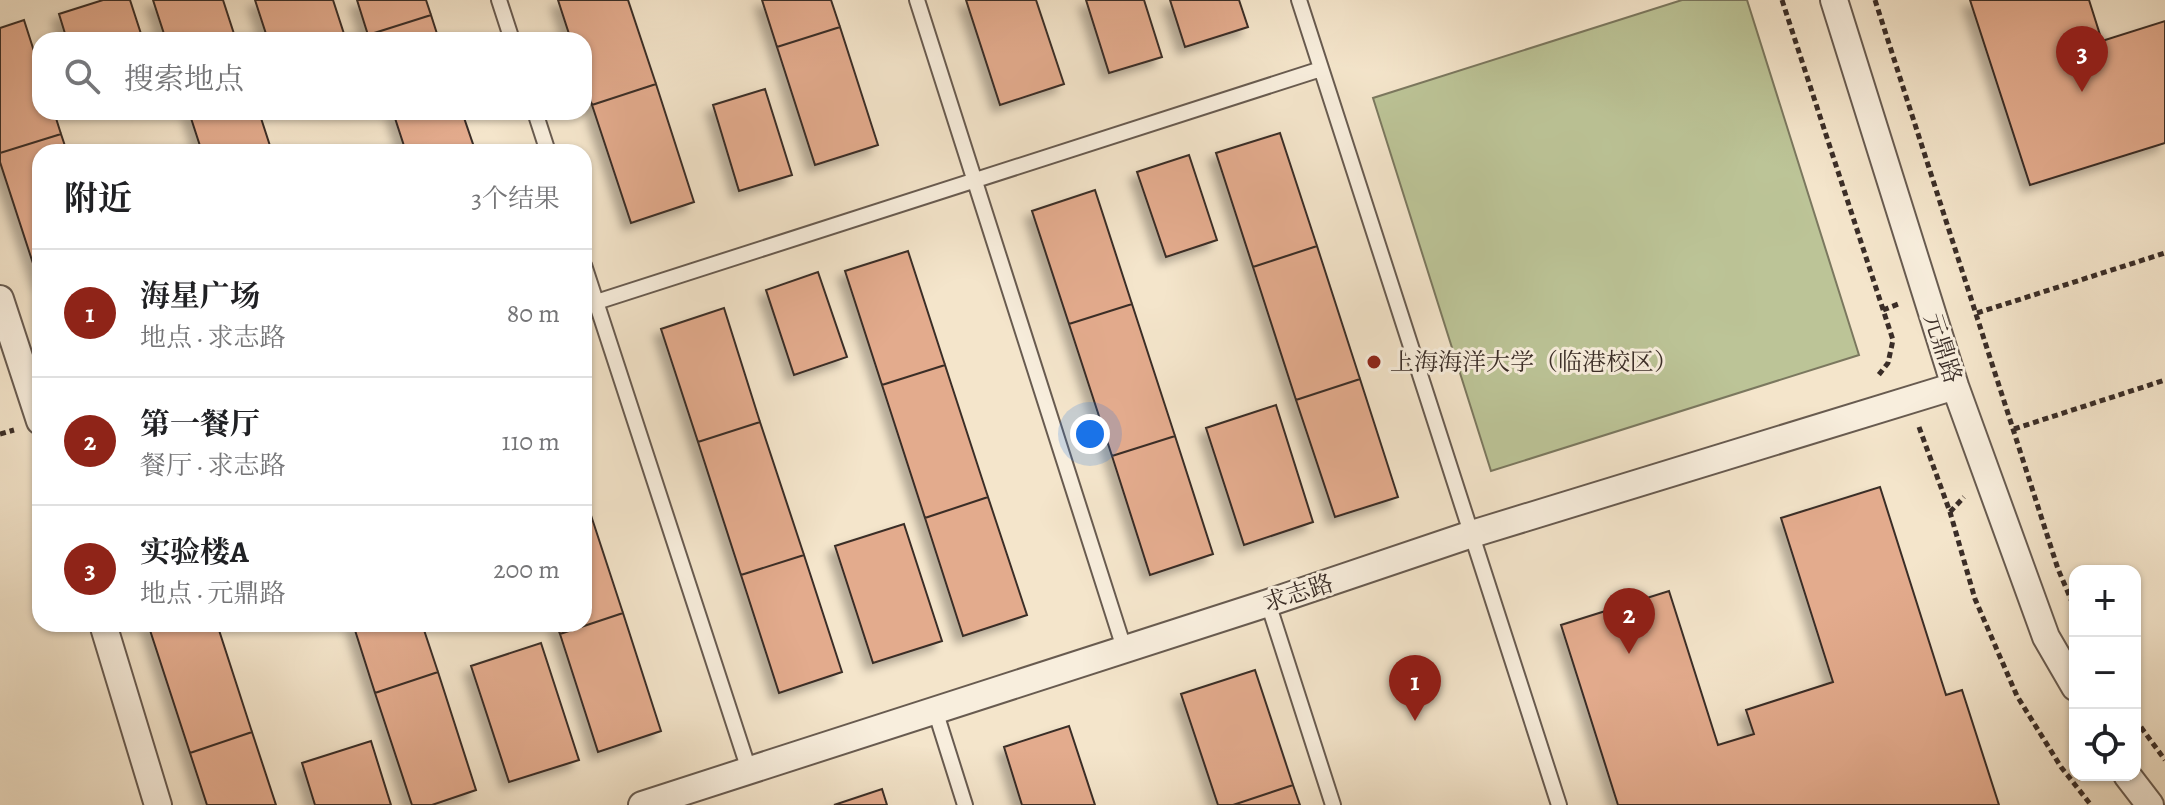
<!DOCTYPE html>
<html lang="zh">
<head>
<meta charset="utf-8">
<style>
  body { margin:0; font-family:Alegreya,"Noto Serif SC",serif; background:#f2f2f2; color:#202124 }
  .controls { position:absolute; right:24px; bottom:24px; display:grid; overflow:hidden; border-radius:16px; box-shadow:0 2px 6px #0004 }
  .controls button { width:72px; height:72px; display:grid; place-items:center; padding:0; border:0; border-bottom:2px solid #e0e0e0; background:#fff; color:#202124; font:40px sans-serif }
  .you { position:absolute; left:1090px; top:434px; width:28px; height:28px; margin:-20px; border:6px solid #fff; border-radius:50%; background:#1a73e8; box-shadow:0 0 0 12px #1a73e833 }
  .badge { display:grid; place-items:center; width:52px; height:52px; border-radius:50%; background:#8f2418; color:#fff; font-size:26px; font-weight:700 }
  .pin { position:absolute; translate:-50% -66px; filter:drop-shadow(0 2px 4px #0008) }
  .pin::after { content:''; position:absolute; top:42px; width:28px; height:24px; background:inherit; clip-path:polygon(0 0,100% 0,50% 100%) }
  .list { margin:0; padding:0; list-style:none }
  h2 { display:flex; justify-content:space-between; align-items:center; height:104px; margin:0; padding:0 32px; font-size:34px }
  h2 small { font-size:26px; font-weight:400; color:#757577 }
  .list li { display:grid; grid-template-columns:52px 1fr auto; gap:24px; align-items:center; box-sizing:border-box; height:128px; padding:0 32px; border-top:2px solid #e0e0e0 }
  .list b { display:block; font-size:30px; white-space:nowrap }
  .list p { margin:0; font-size:26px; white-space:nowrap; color:#757577 }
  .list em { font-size:26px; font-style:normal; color:#757577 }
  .icon { flex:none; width:44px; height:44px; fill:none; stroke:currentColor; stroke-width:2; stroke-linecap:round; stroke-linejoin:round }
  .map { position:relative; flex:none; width:2165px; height:805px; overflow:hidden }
  .search { position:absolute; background:#fff; box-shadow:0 2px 6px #0004; left:32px; top:32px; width:560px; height:88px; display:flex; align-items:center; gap:20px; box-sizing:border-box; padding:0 28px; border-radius:24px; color:#757577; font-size:30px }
  .panel { position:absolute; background:#fff; box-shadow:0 2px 6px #0004; left:32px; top:144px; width:560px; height:488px; border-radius:24px }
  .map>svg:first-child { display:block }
</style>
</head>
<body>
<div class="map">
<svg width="2165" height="805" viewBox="0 0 2165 805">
  <defs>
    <filter id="shadow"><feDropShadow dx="-7" dy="7" stdDeviation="4" flood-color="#0004"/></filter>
  </defs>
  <rect width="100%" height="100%" fill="#f4e5cb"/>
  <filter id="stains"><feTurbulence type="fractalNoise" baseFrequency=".0025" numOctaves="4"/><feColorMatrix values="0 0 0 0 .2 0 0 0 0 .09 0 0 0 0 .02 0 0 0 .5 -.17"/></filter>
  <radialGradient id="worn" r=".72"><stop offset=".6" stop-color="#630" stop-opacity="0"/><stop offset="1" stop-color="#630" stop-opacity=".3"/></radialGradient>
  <path fill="#bcc497" stroke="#7b785f" stroke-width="2" d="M1682 0H1747L1859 355 1491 471 1373 98Z"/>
  <path fill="#e3ab8d" stroke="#3a2d27" stroke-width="2" filter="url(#shadow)" d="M103 0H130L143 40H67L59 14Z
    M153 0H223L236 40H166Z
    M255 0H333L346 40H268Z
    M357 0H426L431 15 368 35Z
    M558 0H628L656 84 592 105 584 79V40H571Z
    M762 0H831L840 27 777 47Z
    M966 0H1036L1064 84 1000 105Z
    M1086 0H1144L1162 57 1109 73Z
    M1170 0H1239L1248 27 1185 47Z
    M1970 0H2089L2102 41 2165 21V143L2030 185Z
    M431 15 439 40H370L368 35Z
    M24 20 40 70V112H54L61 134 0 153V28Z
    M840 27 878 145 815 165 777 47Z
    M656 84 694 202 631 223 592 105Z
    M765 89 792 175 739 191 713 105Z
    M189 112H259L272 152H202Z
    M393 112H462L474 147 460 152H406Z
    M1280 133 1317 246 1253 267 1216 153Z
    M61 134 67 152H40V285L0 162V153Z
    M1189 155 1217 240 1166 257 1137 172Z
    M1095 190 1132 304 1069 324 1032 211Z
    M1317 246 1360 379 1296 400 1253 267Z
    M908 251 945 365 882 385 845 271Z
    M818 272 847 357 794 375 766 290Z
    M1132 304 1175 436 1112 456 1069 324Z
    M724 308 760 422 698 442 661 329Z
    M945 365 988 497 925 518 882 385Z
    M1360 379 1398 497 1335 517 1296 400Z
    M1276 405 1313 522 1244 545 1206 428Z
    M760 422 804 555 741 575 698 442Z
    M1175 436 1213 554 1150 575 1112 456Z
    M1880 487 1946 695 1962 690 1999 805H1618L1561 625 1669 591 1718 745 1754 734 1746 710 1833 682 1781 518Z
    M584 494 623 613 560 634 556 624H584Z
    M988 497 1027 615 963 636 925 518Z
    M904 524 942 641 873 663 835 546Z
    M804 555 842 672 779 693 741 575Z
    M623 613 661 731 598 752 560 634Z
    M148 624H217L252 732 190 753Z
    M353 624H422L438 672 375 693Z
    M541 643 579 760 509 782 471 666Z
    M1255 670 1293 785 1233 805H1218L1181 694Z
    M438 672 476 790 432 805H412L375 693Z
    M1069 726 1095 805H1022L1004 747Z
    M252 732 276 805H207L190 753Z
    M371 741 391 805H315L302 763Z
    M1293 785 1300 805H1233Z
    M882 789 887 805H834Z"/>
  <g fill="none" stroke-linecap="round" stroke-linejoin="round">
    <defs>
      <path id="service" d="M499 0 512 40
        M917 0 1124 648
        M1299 0 1559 805
        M535 112 548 152
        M584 265 749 770
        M584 306 1321 69
        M1268 603 1333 805
        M935 710 965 805"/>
      <path id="minor" d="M1834 0 1955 386 2046 637 2075 687
        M0 299 40 421
        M103 624 158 805
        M2127 775 2150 805
        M642 805 1268 603 1472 534 1955 386"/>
    </defs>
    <use href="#service" stroke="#685b50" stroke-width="18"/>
    <use href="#minor" stroke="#685b50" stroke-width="30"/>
    <path stroke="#3a2d27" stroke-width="5" stroke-dasharray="6 4" stroke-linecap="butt" d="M1782 0 1893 340 1888 363 1877 377
      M1875 0 2058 569 2075 609
      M1883 310 1901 303
      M1977 313 2165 253
      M1919 427 1950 512 1975 599 2017 696 2061 767 2091 805
      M2014 429 2165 380
      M0 434 14 430
      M1950 512 1964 497
      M2135 719 2165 760"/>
    <use href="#service" stroke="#f8eedd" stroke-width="14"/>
    <use href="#minor" stroke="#f8eedd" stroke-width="26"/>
  </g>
  <circle fill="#8f2418" stroke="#f8eedd" stroke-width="3" cx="1374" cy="362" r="8"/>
  <g text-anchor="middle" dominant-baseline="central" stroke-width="6" stroke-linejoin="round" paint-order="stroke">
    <g font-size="24" fill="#3a2d27" stroke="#f8eedd">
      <text transform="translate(1943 348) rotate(72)">元鼎路</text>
      <text transform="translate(1298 593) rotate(-18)">求志路</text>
    </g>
    <g font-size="24" fill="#3a2d27" stroke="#f8eedd" text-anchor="start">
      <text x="1390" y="362">上海海洋大学（临港校区）</text>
    </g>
  </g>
  <rect width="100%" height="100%" filter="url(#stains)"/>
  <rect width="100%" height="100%" fill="url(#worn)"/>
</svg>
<div class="controls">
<button>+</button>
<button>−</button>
<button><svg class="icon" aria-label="locate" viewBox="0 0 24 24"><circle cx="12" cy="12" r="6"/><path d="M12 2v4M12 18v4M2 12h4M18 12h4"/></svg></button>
</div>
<div class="you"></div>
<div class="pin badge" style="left:1415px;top:721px">1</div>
<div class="pin badge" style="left:1629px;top:654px">2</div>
<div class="pin badge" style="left:2082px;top:92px">3</div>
<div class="search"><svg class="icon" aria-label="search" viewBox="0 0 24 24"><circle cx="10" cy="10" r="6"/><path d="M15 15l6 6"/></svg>搜索地点</div>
<section class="panel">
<h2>附近<small>3个结果</small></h2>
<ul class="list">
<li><span class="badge">1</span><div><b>海星广场</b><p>地点 · 求志路</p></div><em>80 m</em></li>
<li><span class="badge">2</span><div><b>第一餐厅</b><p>餐厅 · 求志路</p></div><em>110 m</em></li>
<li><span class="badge">3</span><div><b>实验楼A</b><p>地点 · 元鼎路</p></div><em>200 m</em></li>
</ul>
</section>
</div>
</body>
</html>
